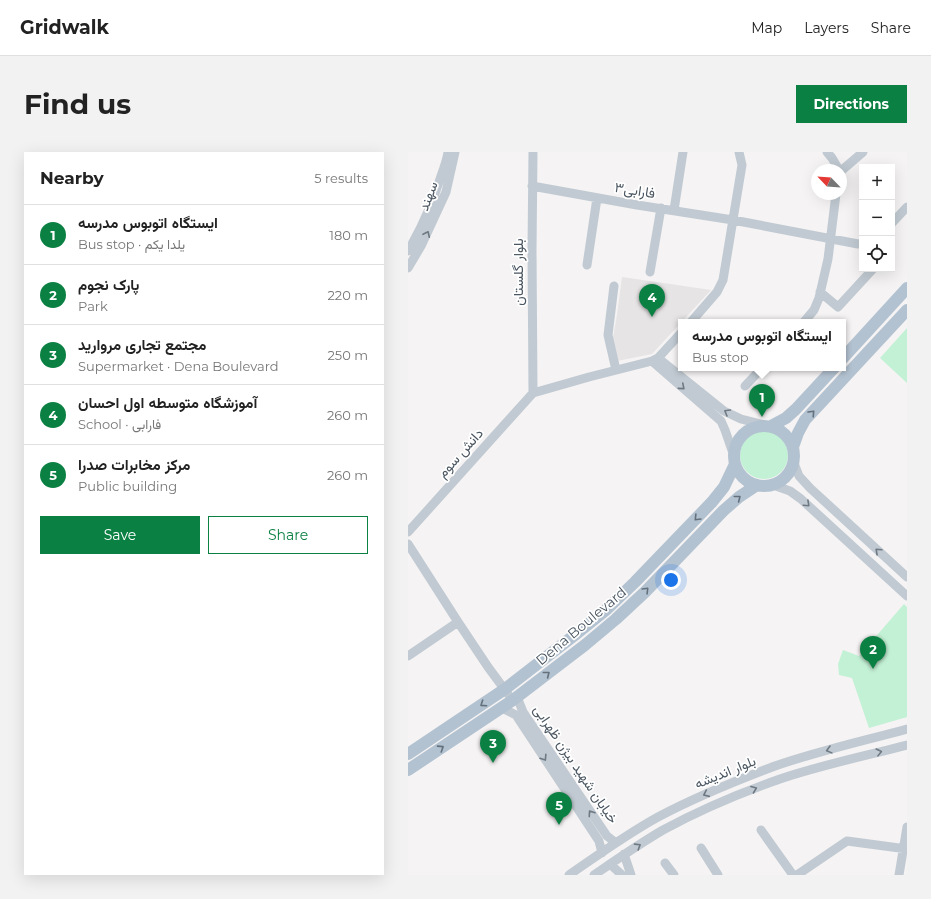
<!DOCTYPE html>
<html lang="en">
<head>
<meta charset="utf-8">
<style>
  body { margin:0; font-family:Montserrat,Vazirmatn,sans-serif; background:#f2f2f2; color:#222 }
  .controls { position:absolute; right:12px; top:12px; display:grid; overflow:hidden; border-radius:0px; box-shadow:0 4px 16px #0002 }
  .controls button { width:36px; height:36px; display:grid; place-items:center; padding:0; border:0; border-bottom:1px solid #e0e0e0; background:#fff; color:#222; font:20px sans-serif }
  .compass { position:absolute; left:403px; top:12px; width:36px; height:36px; border-radius:50%; background:#fff; box-shadow:0 4px 16px #0002; rotate:295deg }
  .you { position:absolute; left:263px; top:428px; width:14px; height:14px; margin:-10px; border:3px solid #fff; border-radius:50%; background:#1a73e8; box-shadow:0 0 0 6px #1a73e833 }
  .badge { display:grid; place-items:center; width:26px; height:26px; border-radius:50%; background:#0b8043; color:#fff; font-size:13px; font-weight:700 }
  .pin { position:absolute; translate:-50% -33px; filter:drop-shadow(0 1px 2px #0008) }
  .pin::after { content:''; position:absolute; top:21px; width:14px; height:12px; background:inherit; clip-path:polygon(0 0,100% 0,50% 100%) }
  .popup { position:absolute; left:270px; top:167px; width:168px; height:52px; box-sizing:border-box; display:grid; place-content:center; border-radius:0px; background:#fff; filter:drop-shadow(0 1px 3px #0005); font-size:13px; white-space:nowrap; color:#767676 }
  .popup b { font-size:15px; color:#222 }
  .popup::after { content:''; position:absolute; left:50%; top:100%; margin-left:-8px; border:8px solid transparent; border-top-color:#fff }
  .list { margin:0; padding:0; list-style:none }
  h2 { display:flex; justify-content:space-between; align-items:center; height:52px; margin:0; padding:0 16px; font-size:17px }
  h2 small { font-size:13px; font-weight:400; color:#767676 }
  .list li { display:grid; grid-template-columns:26px 1fr auto; gap:12px; align-items:center; box-sizing:border-box; height:60px; padding:0 16px; border-top:1px solid #e0e0e0 }
  .list b { display:block; font-size:15px; white-space:nowrap }
  .list p { margin:0; font-size:13px; white-space:nowrap; color:#767676 }
  .list em { font-size:13px; font-style:normal; color:#767676 }
  .actions { display:flex; gap:8px; padding:12px 16px }
  .actions a { flex:1; padding:9px 0; border:1px solid #0b8043; border-radius:0px; text-align:center; font-size:14px; color:#0b8043 }
  .actions .main { background:#0b8043; color:#fff }
  .icon { flex:none; width:22px; height:22px; fill:none; stroke:currentColor; stroke-width:2; stroke-linecap:round; stroke-linejoin:round }
  .map { position:relative; flex:none; width:499px; height:723px; overflow:hidden; border-radius:0px }
  header { display:flex; align-items:center; gap:24px; box-sizing:border-box; height:56px; padding:0 20px; background:#fff; border-bottom:1px solid #e0e0e0 }
  header strong { font-size:19px }
  nav { display:flex; gap:22px; margin-inline-start:auto; font-size:14px }
  .intro { display:flex; align-items:center; justify-content:space-between; box-sizing:border-box; height:96px; padding:0 24px }
  h1 { margin:0; font-size:28px }
  .button { padding:10px 18px; border-radius:0px; background:#0b8043; color:#fff; font-size:14px; font-weight:700 }
  main { display:flex; gap:24px; padding:0 24px }
  aside { flex:1; background:#fff; border-radius:0px; box-shadow:0 4px 16px #0002 }
  .map>svg:first-child { display:block }
</style>
</head>
<body>
<header>
<strong>Gridwalk</strong>
<nav><a>Map</a><a>Layers</a><a>Share</a></nav>
</header>
<div class="intro"><h1>Find us</h1><a class="button">Directions</a></div>
<main>
<aside>
<h2>Nearby<small>5 results</small></h2>
<ul class="list">
<li><span class="badge">1</span><div><b>ایستگاه اتوبوس مدرسه</b><p>Bus stop · یلدا یکم</p></div><em>180 m</em></li>
<li><span class="badge">2</span><div><b>پارک نجوم</b><p>Park</p></div><em>220 m</em></li>
<li><span class="badge">3</span><div><b>مجتمع تجاری مروارید</b><p>Supermarket · Dena Boulevard</p></div><em>250 m</em></li>
<li><span class="badge">4</span><div><b>آموزشگاه متوسطه اول احسان</b><p>School · فارابی</p></div><em>260 m</em></li>
<li><span class="badge">5</span><div><b>مرکز مخابرات صدرا</b><p>Public building</p></div><em>260 m</em></li>
</ul>
<div class="actions"><a class="main">Save</a><a>Share</a></div>
</aside>
<div class="map">
<svg width="499" height="723" viewBox="0 0 499 723">
  <rect width="100%" height="100%" fill="#f5f3f3"/>
  <path fill="#e6e4e5" d="M214 125 303 138 244 202 209 209 204 191 209 163Z"/>
  <path fill="#c3f1d5" d="M499 176V231L472 206Z
    M332 303a24 24 0 1 1 48 0a24 24 0 1 1-48 0Z
    M496 452 499 455V565L461 576 444 526 431 523 430 512 435 498 451 504Z"/>
  <g fill="none" stroke-linecap="round" stroke-linejoin="round">
    <path stroke="#c1cad2" stroke-width="9" d="M125 0 124 98 125 241
      M419 0 424 6 431 18
      M433 19 455 0
      M124 34 229 53 325 68 450 92 454 91
      M266 58 275 0
      M484 71 499 55
      M0 99C14 75 25 50 33 24 36 16 39 8 40 0
      M179 113 189 46
      M0 116 13 94 38 40 47 0
      M242 120 253 56
      M206 134 200 183 208 218
      M412 140 430 155 465 117
      M283 170 309 140 315 128 334 13 331 0
      M396 170 406 158 411 146 420 107 428 42
      M250 206 316 259 333 267 356 273
      M244 209 313 269 317 278 326 304
      M337 234 354 216
      M125 241 181 225 244 209 250 206 273 181
      M386 311 391 324 402 336 499 425
      M365 333 382 339 393 347 499 444
      M0 380 125 241
      M0 392 50 470 80 515 100 542
      M0 504 50 470
      M109 545 115 560 199 684 208 691
      M94 556 108 563 191 689 194 701
      M353 678 385 723
      M293 696 310 723
      M216 702 223 723
      M257 711 266 723
      M202 712 214 723
      M161 723C190 703 219 682 250 665 288 645 327 629 367 614 410 599 455 589 499 577
      M186 723C208 708 231 692 255 678 292 658 332 641 372 627 413 613 457 604 499 593
      M389 723 439 689 499 697
      M491 723 499 675"/>
    <path stroke="#b3c2d1" stroke-width="12" d="M435 206 499 136
      M326 304a30 30 0 1 1 60 0a30 30 0 1 1-60 0Z
      M363 274 378 266 388 257 426 216
      M385 295 390 281 397 268 499 158
      M0 602 97 537 168 482 199 457 227 430 304 350 316 335 327 312
      M0 618 105 548 177 493 208 467 237 440 315 359 331 345 349 333"/>
  </g>
  <defs><path id="oneway-chevron" d="M-2-3.5L2.5 0L-2 3.5" fill="none" stroke-width="1.6" stroke-linecap="round" stroke-linejoin="round"/></defs>
  <g stroke="#6e7983">
    <use href="#oneway-chevron" transform="translate(19 82) rotate(-65)"/>
    <use href="#oneway-chevron" transform="translate(274 235) rotate(41)"/>
    <use href="#oneway-chevron" transform="translate(319 260) rotate(-150)"/>
    <use href="#oneway-chevron" transform="translate(399 352) rotate(43)"/>
    <use href="#oneway-chevron" transform="translate(470 399) rotate(-137)"/>
    <use href="#oneway-chevron" transform="translate(421 598) rotate(165)"/>
    <use href="#oneway-chevron" transform="translate(471 600) rotate(-14)"/>
    <use href="#oneway-chevron" transform="translate(136 606) rotate(57)"/>
    <use href="#oneway-chevron" transform="translate(346 637) rotate(-21)"/>
    <use href="#oneway-chevron" transform="translate(298 642) rotate(156)"/>
    <use href="#oneway-chevron" transform="translate(183 661) rotate(-124)"/>
    <use href="#oneway-chevron" transform="translate(230 694) rotate(-32)"/>
  </g>
  <g stroke="#64717d">
    <use href="#oneway-chevron" transform="translate(404 261) rotate(-47)"/>
    <use href="#oneway-chevron" transform="translate(330 346) rotate(-38)"/>
    <use href="#oneway-chevron" transform="translate(289 366) rotate(134)"/>
    <use href="#oneway-chevron" transform="translate(238 438) rotate(-45)"/>
    <use href="#oneway-chevron" transform="translate(139 522) rotate(-38)"/>
    <use href="#oneway-chevron" transform="translate(75 552) rotate(146)"/>
    <use href="#oneway-chevron" transform="translate(33 596) rotate(-33)"/>
  </g>
  <g text-anchor="middle" dominant-baseline="central" stroke-width="3.5" stroke-linejoin="round" paint-order="stroke">
    <g font-size="14" fill="#4a5661" stroke="#fff">
      <text transform="translate(227 38) rotate(9)">فارابی۳</text>
      <text transform="translate(20 44) rotate(-69)">سهند</text>
      <text transform="translate(110 120) rotate(-90)">بلوار گلستان</text>
      <text transform="translate(52 301) rotate(-48)">دانش سوم</text>
      <text transform="translate(173 474) rotate(-40)">Dena Boulevard</text>
      <text transform="translate(168 612) rotate(56)">خیابان شهید بیژن ظهرابی</text>
      <text transform="translate(317 620) rotate(-22)">بلوار اندیشه</text>
    </g>
  </g>
</svg>
<div class="controls">
<button>+</button>
<button>−</button>
<button><svg class="icon" aria-label="locate" viewBox="0 0 24 24"><circle cx="12" cy="12" r="6"/><path d="M12 2v4M12 18v4M2 12h4M18 12h4"/></svg></button>
</div>
<svg class="compass" viewBox="-18 -18 36 36"><path d="M0-13l5 13h-10z" fill="#e53935"/><path d="M0 13l5-13h-10z" fill="#767676"/></svg>
<div class="you"></div>
<div class="pin badge" style="left:354px;top:265px">1</div>
<div class="popup"><b>ایستگاه اتوبوس مدرسه</b>Bus stop</div>
<div class="pin badge" style="left:465px;top:517px">2</div>
<div class="pin badge" style="left:85px;top:611px">3</div>
<div class="pin badge" style="left:244px;top:165px">4</div>
<div class="pin badge" style="left:151px;top:673px">5</div>
</div>
</main>
</body>
</html>
